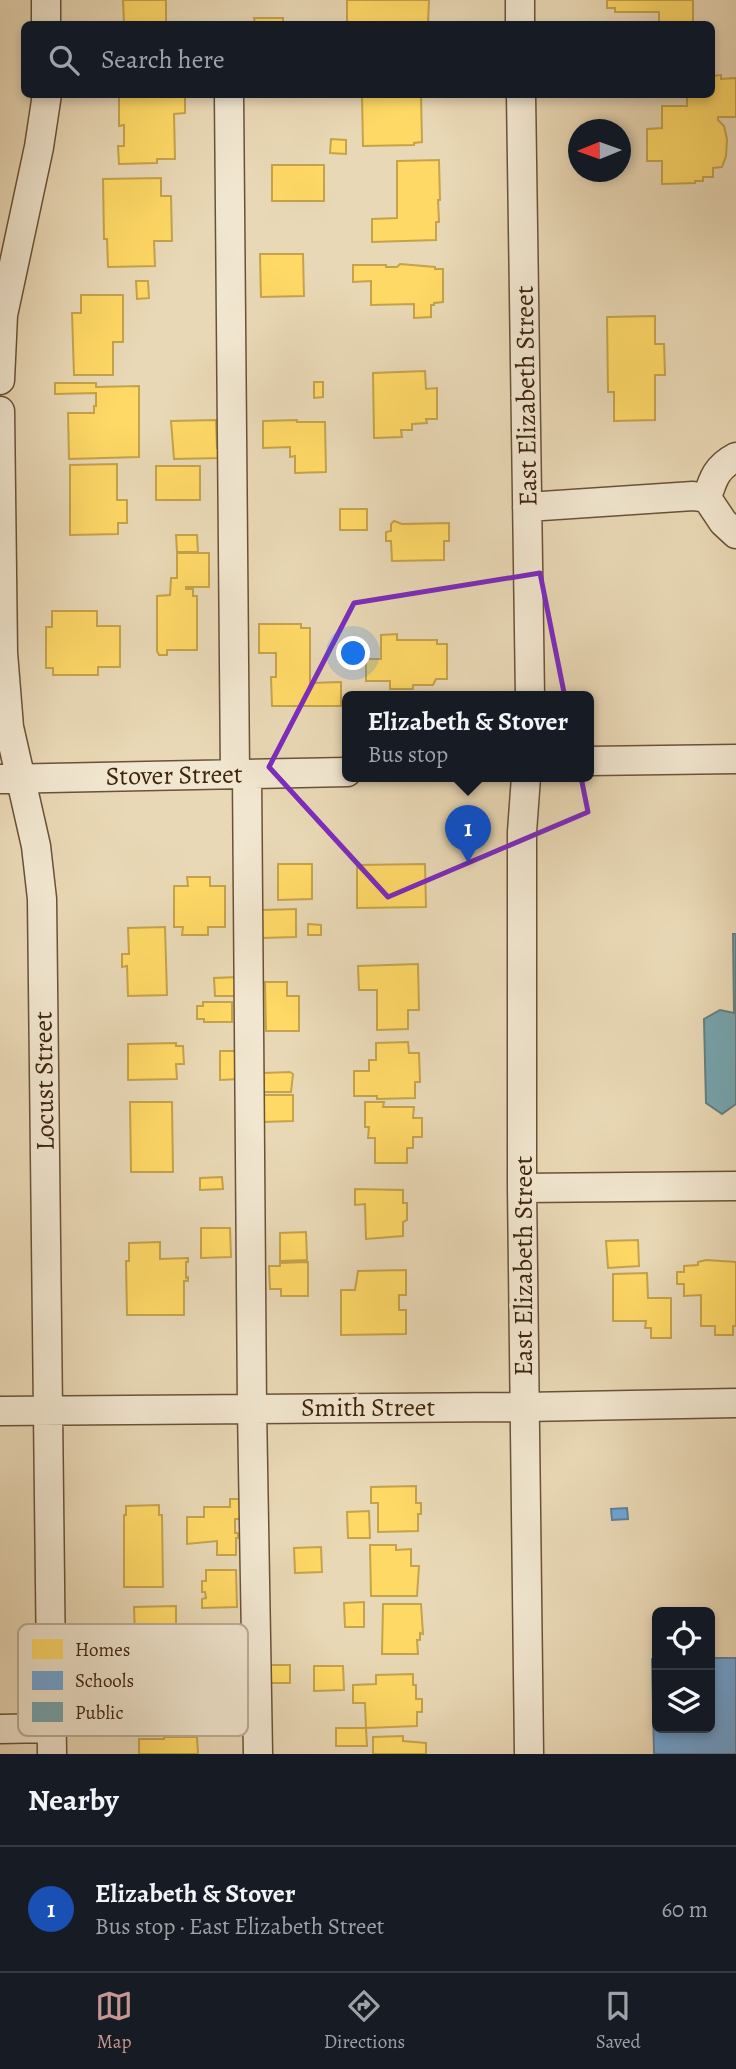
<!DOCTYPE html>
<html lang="en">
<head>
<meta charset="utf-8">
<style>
  body { margin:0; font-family:Alegreya,serif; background:#20242c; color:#f1f3f6 }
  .controls { position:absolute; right:21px; bottom:21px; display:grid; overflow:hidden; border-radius:10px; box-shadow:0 4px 10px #0003 }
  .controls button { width:63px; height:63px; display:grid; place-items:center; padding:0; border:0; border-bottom:2px solid #363941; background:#171b24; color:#f1f3f6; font:35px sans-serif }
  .compass { position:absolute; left:568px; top:119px; width:63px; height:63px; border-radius:50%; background:#171b24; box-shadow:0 4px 10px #0003; rotate:269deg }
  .you { position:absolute; left:354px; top:654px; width:24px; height:24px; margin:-18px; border:5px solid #fff; border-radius:50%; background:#1a73e8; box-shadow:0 0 0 10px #1a73e833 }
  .badge { display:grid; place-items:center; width:46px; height:46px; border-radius:50%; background:#c59692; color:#fff; font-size:23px; font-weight:700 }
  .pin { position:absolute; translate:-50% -58px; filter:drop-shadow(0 2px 4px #0008) }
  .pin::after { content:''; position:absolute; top:37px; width:24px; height:21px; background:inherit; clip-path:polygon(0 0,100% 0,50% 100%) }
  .popup { position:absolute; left:342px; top:691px; width:252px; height:91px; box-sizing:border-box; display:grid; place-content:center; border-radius:10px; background:#171b24; filter:drop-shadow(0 2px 5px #0005); font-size:23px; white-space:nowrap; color:#9ea1a6 }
  .popup b { font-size:26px; color:#f1f3f6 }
  .popup::after { content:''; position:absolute; left:50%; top:100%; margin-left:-14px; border:14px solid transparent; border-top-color:#171b24 }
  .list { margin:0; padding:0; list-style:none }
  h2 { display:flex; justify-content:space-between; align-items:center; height:91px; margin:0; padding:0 28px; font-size:30px }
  h2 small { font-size:23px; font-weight:400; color:#9ea1a6 }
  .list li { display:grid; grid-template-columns:46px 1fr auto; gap:21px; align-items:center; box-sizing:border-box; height:126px; padding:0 28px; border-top:2px solid #363941 }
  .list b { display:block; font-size:26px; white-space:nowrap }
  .list p { margin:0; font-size:23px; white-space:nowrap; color:#9ea1a6 }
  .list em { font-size:23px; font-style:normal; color:#9ea1a6 }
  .icon { flex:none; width:38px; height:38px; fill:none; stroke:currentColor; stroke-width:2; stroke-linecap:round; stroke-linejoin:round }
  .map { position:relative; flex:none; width:736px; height:1754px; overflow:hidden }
  .search { position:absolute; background:#171b24; box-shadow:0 4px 10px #0003; left:21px; right:21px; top:21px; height:77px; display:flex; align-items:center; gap:18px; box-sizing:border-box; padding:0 24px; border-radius:10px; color:#9ea1a6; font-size:26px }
  .sheet { height:217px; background:#171b24 }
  nav { display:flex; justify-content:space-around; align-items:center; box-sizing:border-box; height:98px; border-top:2px solid #363941; background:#171b24; font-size:19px; color:#9ea1a6 }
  nav a { display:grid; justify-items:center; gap:4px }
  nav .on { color:#c59692 }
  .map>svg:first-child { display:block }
</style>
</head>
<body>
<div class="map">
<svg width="736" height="1754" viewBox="0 0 736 1754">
  <rect width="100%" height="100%" fill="#e9d8b5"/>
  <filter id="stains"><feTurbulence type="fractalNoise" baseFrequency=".00286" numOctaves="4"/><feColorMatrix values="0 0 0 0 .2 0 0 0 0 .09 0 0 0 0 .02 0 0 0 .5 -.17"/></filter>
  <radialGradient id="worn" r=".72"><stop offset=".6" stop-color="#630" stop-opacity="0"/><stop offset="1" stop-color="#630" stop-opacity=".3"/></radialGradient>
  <path fill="#ffd966" stroke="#c5a34b" stroke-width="2" d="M123 0H166V24H124Z
    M347 0H429L428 23 347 24Z
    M607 0H693V24H659V12H615V8H607Z
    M254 18H283V24H255Z
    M721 75V79L736 78V117H718V120L724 126 727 139 726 156 722 167 713 168V177H703V181H695V183L662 184V161H647V129L662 128V106H687V94H712V76Z
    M119 94H185V113L174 114 175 159H157V163L119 164 118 146H124V125L119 126Z
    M390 94H421L422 142 414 143V145L363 146 362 96Z
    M331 139 346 140V154L330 153Z
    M439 160 440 200H438L439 222H436V240L372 242V219L397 218V161Z
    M272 165H324V201H272Z
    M161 178V196H171L172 241H154L155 266 108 267 107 239H104L103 179Z
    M260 254H303L304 296 261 297Z
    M400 264 435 267V269H443V302L434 303V305H431V317L414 318V304L371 305V281L353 282V265H386V267H397Z
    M136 281H148L149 298 137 299Z
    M81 295H123V342H113V375H74L72 313H81Z
    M655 316V344H664L665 375H655V420L614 421V392H608L607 317Z
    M425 371 426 389 437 388V419H426L427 423 412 424V430H401L402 437 374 438 373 373Z
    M314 382H323V397L314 398Z
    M55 383H96V387L139 386V457L69 459 68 413H94V406H96V393L55 394Z
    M216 420 217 448H220V458L174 459 171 421Z
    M297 420V422H325L326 472 295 473V456L290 457V447L263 448V421Z
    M117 464V500H127V523H118V534L70 535V465Z
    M156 466H200V500H156Z
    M340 509H367V530H340Z
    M394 521 402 524 449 523V541H444V560L392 561 391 541H386V532L391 531V524Z
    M176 535H197L198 552H177Z
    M177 553H209V587H186V589H193V596H197V650H167V655H159L157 651V596L170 595 171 578H177Z
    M52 611H97V626H120V667H98V675H53V668H46V627H52Z
    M259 624H301V628H310V683L341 682V706H272L271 677H276V653H259Z
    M397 634V640H437V644H447V679H436L433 685H413V689H390V681H366V659H381V635Z
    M278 864H312V899L278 900Z
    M425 864 426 907 357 908V865Z
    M187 877H210V886H225V927H208V935H182L183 927H174V886H188Z
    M296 909V937L262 938V910Z
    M308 924 321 925V935H308Z
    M165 927 167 995 128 996 127 966 122 967V954H129L128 928Z
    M418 964 419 1010H408V1029L377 1030V990H359L358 966Z
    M238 977V996H215L214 978Z
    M265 982H287V996H299V1031H266Z
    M203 1002H232V1022H204V1019H197V1006H203Z
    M408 1042 409 1053H419L420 1082H415V1098L377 1099V1096H354V1071H369V1060H376V1043Z
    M176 1043V1046H183L184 1064H176L177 1079 128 1080V1044Z
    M220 1051H238L239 1079 220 1080Z
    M290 1072 293 1074 291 1092H263V1073Z
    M263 1095H293V1121L263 1122Z
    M130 1102H172L173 1172H131Z
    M365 1102H384L383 1107H414L413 1118H422V1137H413V1148H407V1163H375V1138H368L369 1127H365Z
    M222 1177 223 1189 200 1190V1178Z
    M355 1189 403 1190V1203H407V1220L403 1222V1236L366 1239 365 1204 355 1205Z
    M201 1228H230L231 1257 201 1258Z
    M306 1232 307 1260 280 1261V1233Z
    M638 1240 639 1266 608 1268 606 1241Z
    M160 1242V1259L188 1258V1262H186V1278L188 1277V1281H184V1315H127L126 1261H129V1243Z
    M706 1260 736 1262V1326H733V1335H715V1326H701V1295L684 1296V1284H677V1272H684V1266L698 1265V1262Z
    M308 1262V1296H281V1289H270L269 1266H280V1263Z
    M406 1270V1295H399V1310H406V1334L341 1335V1290H355L358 1271Z
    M647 1273 648 1298H671V1338H651V1328H645L646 1321H613V1274Z
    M416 1486V1503H421V1514H418V1531L378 1532V1503H371V1487Z
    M230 1499H245V1519H235V1533H238V1538H236V1555H217V1541L187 1544V1517H204V1507H230Z
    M159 1505V1515H162L163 1587H124V1515H126V1506Z
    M369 1511 370 1538H348L347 1512Z
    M370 1545H396V1550L411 1549V1566H419L417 1596H371Z
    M321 1547 322 1572 295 1573 294 1548Z
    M206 1570H236L237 1607 202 1608V1599L206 1598 205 1592H202V1581H206Z
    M364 1602V1627H345L344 1603Z
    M383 1604H421L423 1634 420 1633V1640H417L418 1654H382Z
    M176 1606V1637L135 1638 134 1607Z
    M146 1652H199V1654H205L206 1678H199V1682H189V1700H213L214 1726 167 1727V1706L152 1707V1683H146Z
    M271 1665H290V1683H271Z
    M314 1666H343L344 1690 314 1691Z
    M413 1674V1685H416V1699H422V1712H417V1726L366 1728 365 1703H353V1685L376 1684V1675Z
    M336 1728H366L367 1746H336Z
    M403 1736V1741L426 1743V1754H373V1737Z
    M164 1737H197L198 1754H139V1739H164Z"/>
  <path fill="#6fa8dc" stroke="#61819e" stroke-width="2" d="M627 1508 628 1519 612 1520 611 1509Z
    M710 1658H736V1754H654L652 1659H657V1728H710Z"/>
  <path fill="#76a5af" stroke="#667f7e" stroke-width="2" d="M733 934H736V1104L722 1114 706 1103 704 1019 720 1010 734 1013Z"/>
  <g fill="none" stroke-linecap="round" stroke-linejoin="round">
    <defs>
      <path id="minor" d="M46 0V24
        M520 0V24
        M229 94 235 774
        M521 94 530 697
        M0 380 3 315 39 147 47 94
        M0 411 3 653 9 727 36 846 42 899 52 1754
        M736 457C717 467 713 478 707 498L723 522 736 534
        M527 507 693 496 707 498
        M589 761 736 759
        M247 774 252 1408 258 1754
        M526 777 522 832V1188L529 1754
        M0 779 347 772
        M522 1188 736 1186
        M0 1411 525 1407 736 1403
        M0 1729 51 1728"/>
    </defs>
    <use href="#minor" stroke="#6a5237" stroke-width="31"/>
    <use href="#minor" stroke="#f1e6cf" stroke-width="28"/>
  </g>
  <path fill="none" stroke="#7b2cbf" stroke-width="5" stroke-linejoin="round" d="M540 573 588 812 388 897 269 767 354 603Z"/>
  <g text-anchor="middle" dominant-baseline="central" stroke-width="7" stroke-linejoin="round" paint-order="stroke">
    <g font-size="26" fill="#3f250d" stroke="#f1e6cf">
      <text transform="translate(526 396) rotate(-91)">East Elizabeth Street</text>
      <text transform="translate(174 775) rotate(-1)">Stover Street</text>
      <text transform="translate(44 1081) rotate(-91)">Locust Street</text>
      <text transform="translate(523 1266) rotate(-90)">East Elizabeth Street</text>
      <text x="368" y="1407">Smith Street</text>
    </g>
  </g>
  <rect x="18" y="1624" width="230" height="112" rx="10" fill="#f1e6cf" stroke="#bcac95" stroke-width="2"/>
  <rect x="32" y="1639" width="31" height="20" fill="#ffd966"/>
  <rect x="32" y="1671" width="31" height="19" fill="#6fa8dc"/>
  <rect x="32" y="1702" width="31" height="20" fill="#76a5af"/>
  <g font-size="19" fill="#3f250d">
    <text x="75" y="1656">Homes</text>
    <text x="75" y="1687">Schools</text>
    <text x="75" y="1719">Public</text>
  </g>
  <rect width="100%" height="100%" filter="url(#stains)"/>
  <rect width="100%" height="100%" fill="url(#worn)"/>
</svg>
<div class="controls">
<button><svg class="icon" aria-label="locate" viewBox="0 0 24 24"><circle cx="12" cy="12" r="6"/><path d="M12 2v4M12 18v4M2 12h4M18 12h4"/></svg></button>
<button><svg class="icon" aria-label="layers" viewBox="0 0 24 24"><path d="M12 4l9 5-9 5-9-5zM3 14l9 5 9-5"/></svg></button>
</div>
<svg class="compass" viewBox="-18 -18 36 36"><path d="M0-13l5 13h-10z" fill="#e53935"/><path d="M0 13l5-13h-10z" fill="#9ea1a6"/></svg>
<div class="you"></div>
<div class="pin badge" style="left:468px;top:863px;background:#1a4fb4">1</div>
<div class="popup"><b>Elizabeth &amp; Stover</b>Bus stop</div>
<div class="search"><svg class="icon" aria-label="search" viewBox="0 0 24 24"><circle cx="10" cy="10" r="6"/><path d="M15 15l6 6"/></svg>Search here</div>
</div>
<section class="sheet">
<h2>Nearby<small></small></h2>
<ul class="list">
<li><span class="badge" style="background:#1a4fb4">1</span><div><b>Elizabeth &amp; Stover</b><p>Bus stop · East Elizabeth Street</p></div><em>60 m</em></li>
</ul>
</section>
<nav>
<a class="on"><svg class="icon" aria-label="map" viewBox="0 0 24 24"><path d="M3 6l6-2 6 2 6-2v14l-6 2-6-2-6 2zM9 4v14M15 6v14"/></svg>Map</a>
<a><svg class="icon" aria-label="directions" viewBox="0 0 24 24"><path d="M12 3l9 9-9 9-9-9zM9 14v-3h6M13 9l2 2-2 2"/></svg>Directions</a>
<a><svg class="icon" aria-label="saved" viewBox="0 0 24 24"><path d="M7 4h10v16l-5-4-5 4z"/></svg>Saved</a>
</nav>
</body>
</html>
